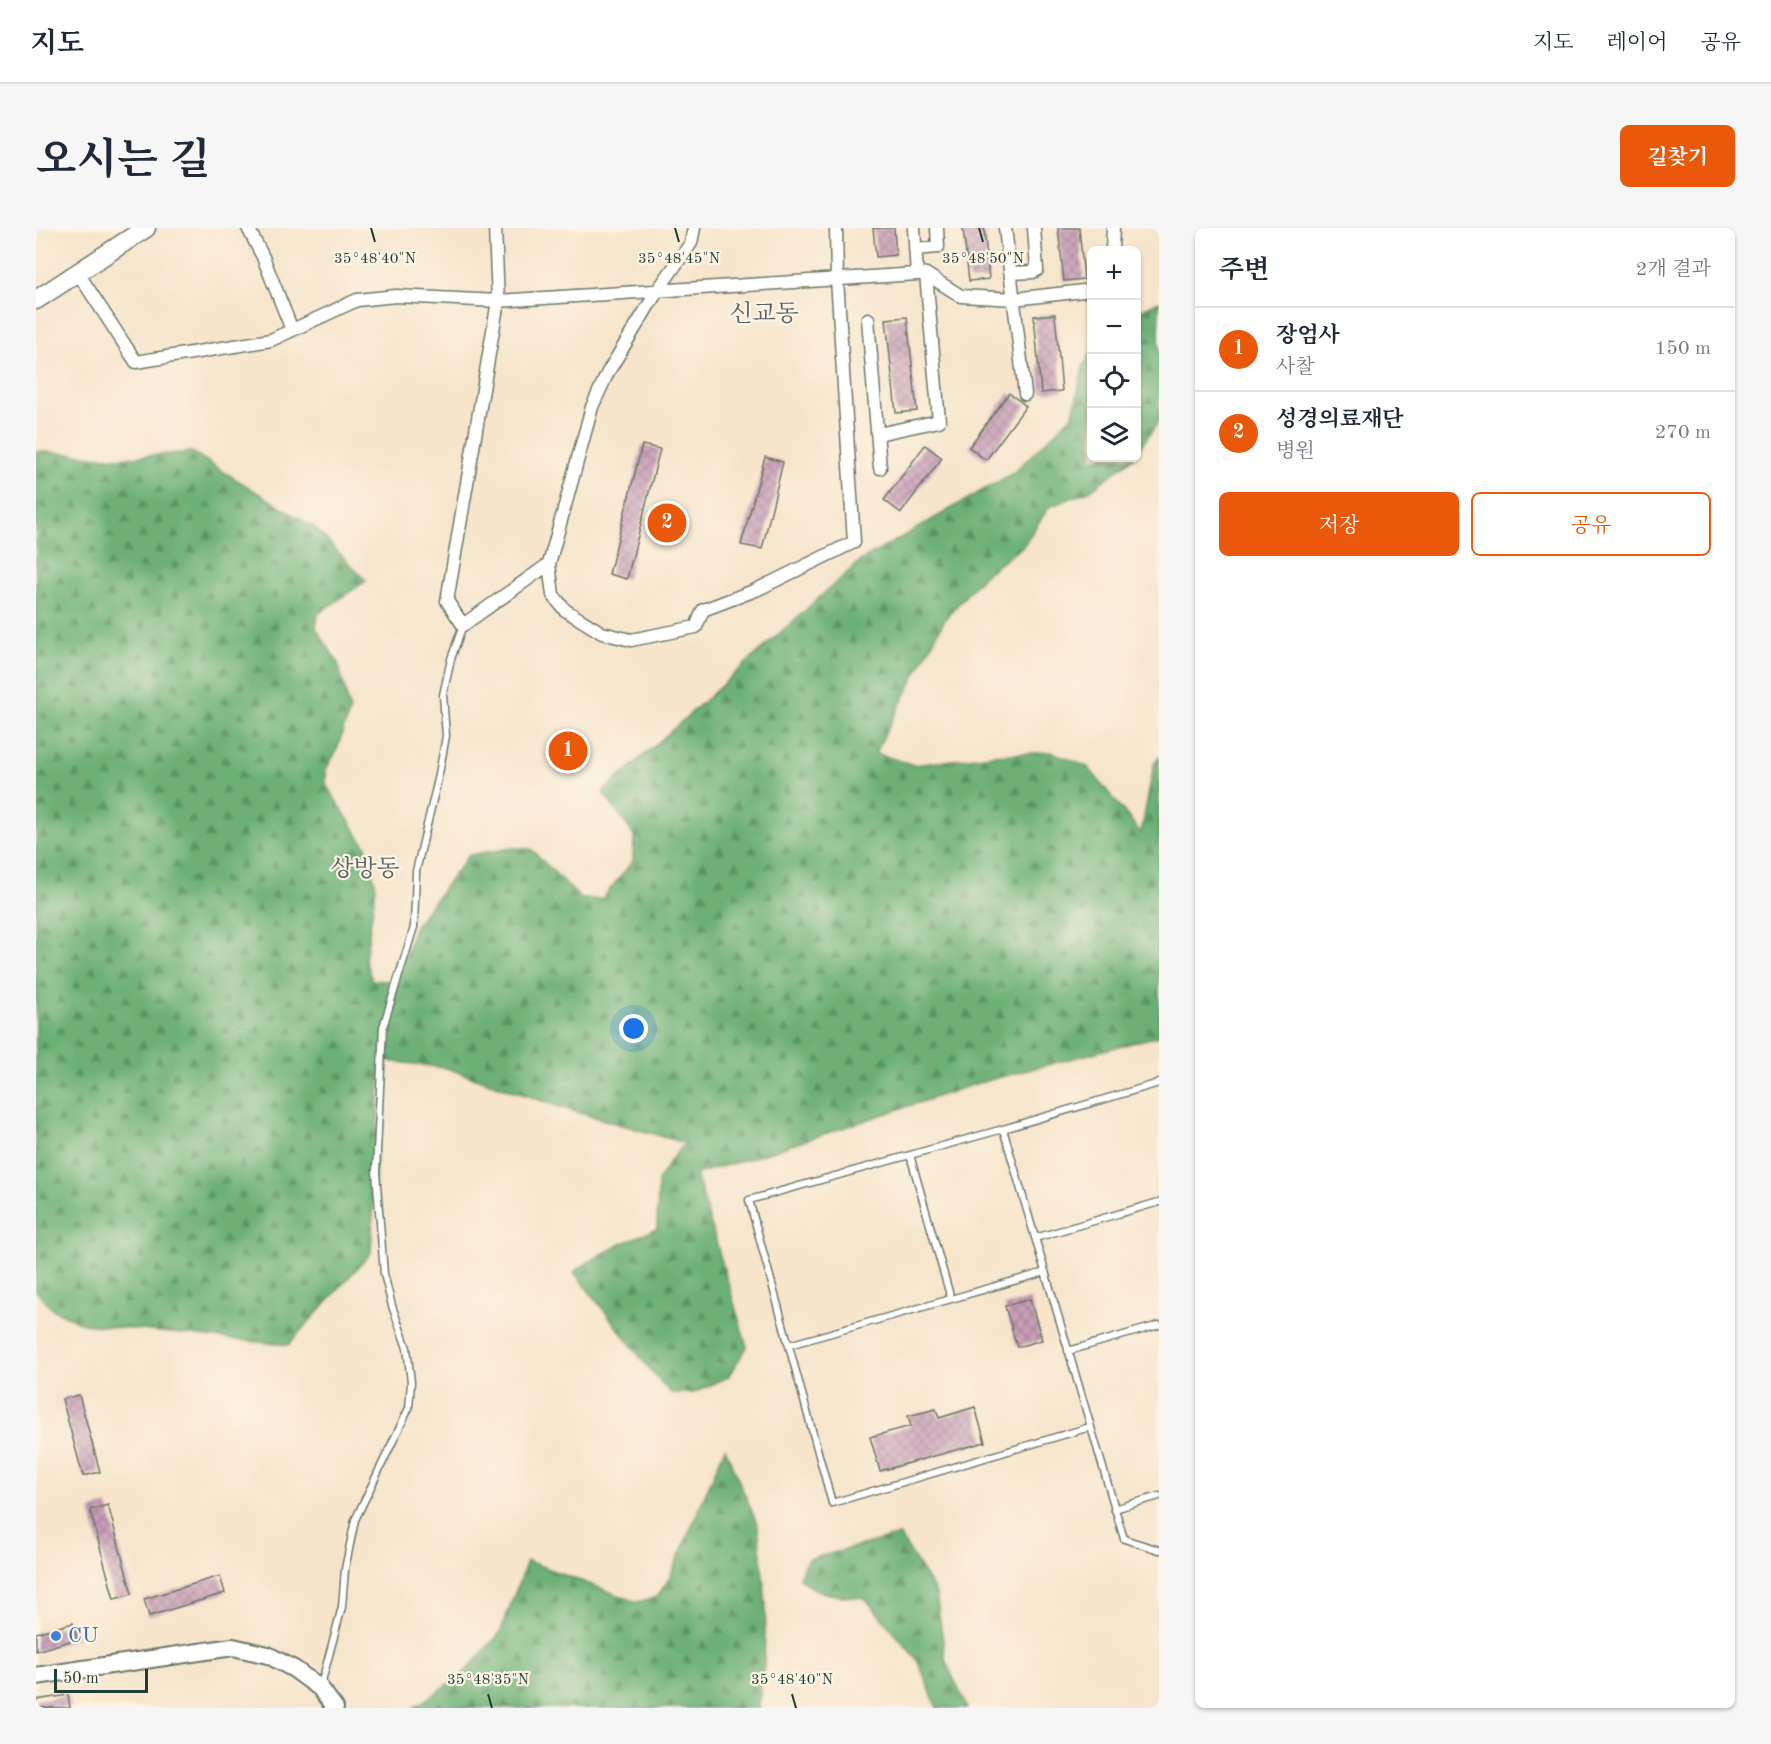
<!DOCTYPE html>
<html lang="ko">
<head>
<meta charset="utf-8">
<style>
  body { margin:0; font-family:"Old Standard TT","Noto Serif KR",serif; background:#f6f6f7; color:#1f2937 }
  .controls { position:absolute; right:18px; top:18px; display:grid; overflow:hidden; border-radius:9px; box-shadow:0 2px 4px #0004 }
  .controls button { width:54px; height:54px; display:grid; place-items:center; padding:0; border:0; border-bottom:2px solid #e0e1e3; background:#fff; color:#1f2937; font:30px sans-serif }
  .scale { position:absolute; left:18px; bottom:15px; width:94px; box-sizing:border-box; padding-left:6px; border:3px solid #1f3d34; border-top:0; font-size:16px; line-height:21px; white-space:nowrap; color:#1f3d34; -webkit-text-stroke:4px #fcf5e5; paint-order:stroke }
  .you { position:absolute; left:598px; top:801px; width:21px; height:21px; margin:-15px; border:4px solid #fff; border-radius:50%; background:#1a73e8; box-shadow:0 0 0 9px #1a73e833 }
  .badge { display:grid; place-items:center; width:39px; height:39px; border-radius:50%; background:#ea580c; color:#fff; font-size:20px; font-weight:700 }
  .pin { position:absolute; translate:-50% -50%; border:3px solid #fff; box-shadow:0 2px 6px #0006 }
  .list { margin:0; padding:0; list-style:none }
  h2 { display:flex; justify-content:space-between; align-items:center; height:78px; margin:0; padding:0 24px; font-size:26px }
  h2 small { font-size:20px; font-weight:400; color:#747a83 }
  .list li { display:grid; grid-template-columns:39px 1fr auto; gap:18px; align-items:center; box-sizing:border-box; height:84px; padding:0 24px; border-top:2px solid #e0e1e3 }
  .list b { display:block; font-size:22px; white-space:nowrap }
  .list p { margin:0; font-size:20px; white-space:nowrap; color:#747a83 }
  .list em { font-size:20px; font-style:normal; color:#747a83 }
  .actions { display:flex; gap:12px; padding:18px 24px }
  .actions a { flex:1; padding:14px 0; border:2px solid #ea580c; border-radius:9px; text-align:center; font-size:21px; color:#ea580c }
  .actions .main { background:#ea580c; color:#fff }
  .icon { flex:none; width:33px; height:33px; fill:none; stroke:currentColor; stroke-width:2; stroke-linecap:round; stroke-linejoin:round }
  .map { position:relative; flex:none; width:1123px; height:1480px; overflow:hidden; border-radius:9px }
  header { display:flex; align-items:center; gap:36px; box-sizing:border-box; height:84px; padding:0 30px; background:#fff; border-bottom:2px solid #e0e1e3 }
  header strong { font-size:28px }
  nav { display:flex; gap:33px; margin-inline-start:auto; font-size:21px }
  .intro { display:flex; align-items:center; justify-content:space-between; box-sizing:border-box; height:144px; padding:0 36px }
  h1 { margin:0; font-size:42px }
  .button { padding:15px 27px; border-radius:9px; background:#ea580c; color:#fff; font-size:21px; font-weight:700 }
  main { display:flex; gap:36px; padding:0 36px }
  aside { flex:1; background:#fff; border-radius:9px; box-shadow:0 2px 4px #0004 }
  .map>svg:first-child { display:block }
</style>
</head>
<body>
<header>
<strong>지도</strong>
<nav><a>지도</a><a>레이어</a><a>공유</a></nav>
</header>
<div class="intro"><h1>오시는 길</h1><a class="button">길찾기</a></div>
<main>
<div class="map">
<svg width="1123" height="1480" viewBox="0 0 1123 1480">
  <defs>
    <pattern id="forest-firs" width="22" height="20" patternUnits="userSpaceOnUse" patternTransform="scale(1.5)"><rect width="22" height="20" fill="#6cb074"/><path d="M5 1l3.5 6h-7zM16 11l3.5 6h-7z" fill="#589060"/></pattern>
    <pattern id="building-cross-hatch" width="8" height="8" patternUnits="userSpaceOnUse" patternTransform="scale(1.5)"><rect width="8" height="8" fill="#c99eb8"/><path d="M0 0l8 8M0 8l8-8" fill="none" stroke="#a38296"/></pattern>
  </defs>
  <rect width="100%" height="100%" fill="#fcf5e5"/>
  <filter id="ink" filterUnits="userSpaceOnUse"><feTurbulence type="fractalNoise" baseFrequency=".0167" numOctaves="2"/><feDisplacementMap in="SourceGraphic" scale="12" xChannelSelector="R" yChannelSelector="G"/><feConvolveMatrix kernelMatrix="1 2 1 2 8 2 1 2 1" color-interpolation-filters="sRGB"/></filter>
  <filter id="wash" filterUnits="userSpaceOnUse"><feTurbulence type="fractalNoise" baseFrequency=".008" numOctaves="4" result="noise"/><feDisplacementMap in="SourceGraphic" scale="24" xChannelSelector="R" yChannelSelector="G"/><feGaussianBlur stdDeviation="1.35" result="paint"/><feColorMatrix in="noise" values="0 0 0 0 0 0 0 0 0 0 0 0 0 0 0 0 0 1.4 0 .05"/><feComposite in="paint" operator="in"/></filter>
  <g filter="url(#wash)">
    <rect width="100%" height="100%" fill="#f7e4cb"/>
    <path fill="url(#forest-firs)" stroke="#467654" stroke-width="1.5" d="M1123 73V193L1101 224V84Z
      M1055 125 1056 230H1097L1055 262 1013 279 987 318 947 348 909 391 839 525 878 537 956 527 1016 524 1052 539 1105 605 1118 536 1123 529V808L942 855 719 929 660 946 711 1119 692 1149 658 1165H635L619 1148 538 1044C564 1025 591 1012 621 1001L622 953 634 933 649 915 530 881 410 840 345 832 335 1025 252 1117 47 1096 16 1081 0 1063V223L83 230 156 224 279 300 330 353 282 386 280 400 302 435 314 482 300 524 290 541V557L330 619 340 659 329 732 336 752 361 754 378 699 433 627 476 620 495 621 545 671H566L597 633 598 607 567 564 824 333 977 245 1037 187 1047 139Z
      M689 1220 722 1298 730 1378 728 1437 722 1480H378L426 1447 464 1405 491 1333 601 1374 621 1369 634 1349Z
      M863 1307 900 1365 910 1434 931 1480H901L882 1433 829 1370C807 1368 778 1368 763 1349L771 1332Z"/>
    <g id="blocks">
      <path fill="url(#building-cross-hatch)" d="M837 0H858L860 27 840 29Z
        M927 0H948L953 51 933 53Z
        M1022 0H1043L1048 51 1028 53Z
        M1019 86 1026 163 1005 165 998 88Z
        M871 89 881 183 860 185 850 91Z
        M973 165 990 178 950 232 933 219Z
        M606 217 624 221 591 351 573 346Z
        M889 217 906 230 865 285 848 272Z
        M729 229 747 234 726 321 705 317Z
        M994 1071 1006 1112 981 1119 969 1078Z
        M43 1167 64 1244 47 1248 26 1171Z
        M939 1179 949 1214 844 1243 834 1209 875 1198 872 1188 900 1181 903 1190Z
        M72 1277 96 1366 78 1371 54 1282Z
        M184 1348 189 1365 113 1388 108 1371Z
        M37 1395 41 1411 0 1423V1405Z
        M32 1467 34 1480H0V1472Z"/>
    </g>
  </g>
  <g filter="url(#ink)">
    <use href="#blocks" fill-opacity="0" stroke="#6b7769" stroke-width="1.5"/>
    <g fill="none" stroke-linecap="round" stroke-linejoin="round">
      <defs>
        <path id="lane" d="M1123 855 967 901 1088 1311 1123 1322
          M967 901 713 972 796 1275 1054 1199
          M874 927 915 1071 1009 1044
          M999 1010 1123 974
          M753 1117 915 1071
          M1032 1123 1123 1097
          M1078 1281 1123 1268
          M285 1457 306 1379 309 1341 319 1292 373 1180 375 1154 371 1120 356 1078 348 1046 340 944 347 799 378 699 380 643 402 551 410 508 407 467 415 431 427 397"/>
        <path id="street" d="M212 0 227 29 256 102
          M459 0 462 73 411 373 427 397 513 336
          M658 0 655 15 622 62 572 144 556 179 513 336 517 367 529 382 566 405 595 412 660 399 667 382 720 362 818 314 801 51 800 0
          M969 0 989 166
          M879 21 902 19 901 0
          M1076 22 1077 0
          M42 45 100 134 235 112 321 72 360 68 462 73 881 46 878 0
          M975 45 997 44 1001 42 998 0
          M890 46 925 68 978 71 1056 62
          M832 91 844 240
          M842 206 903 193 890 46H881"/>
        <path id="secondary" d="M0 1448 197 1419 232 1427 258 1441 284 1460 299 1480"/>
        <path id="primary" d="M0 72 110 0"/>
      </defs>
      <use href="#lane" stroke="#6b7769" stroke-width="9"/>
      <use href="#street" stroke="#6b7769" stroke-width="15"/>
      <use href="#secondary" stroke="#6b7769" stroke-width="20"/>
      <use href="#primary" stroke="#6b7769" stroke-width="21"/>
      <use href="#lane" stroke="#fff" stroke-width="6"/>
      <use href="#street" stroke="#fff" stroke-width="12"/>
      <use href="#secondary" stroke="#fff" stroke-width="16"/>
      <use href="#primary" stroke="#fff" stroke-width="18"/>
    </g>
  </g>
  <path fill="none" stroke="#1f3d34" stroke-width="2" d="M335 0 339 14M639 0 643 14M943 0 947 14M452 1466 456 1480M756 1466 760 1480"/>
  <circle fill="#3f7fe0" stroke="#fcf5e5" stroke-width="2" cx="20" cy="1408" r="6"/>
  <g text-anchor="middle" dominant-baseline="central" stroke-width="4.5" stroke-linejoin="round" paint-order="stroke">
    <g font-size="21" fill="#366cbe" stroke="#fcf5e5" text-anchor="start">
      <text x="32" y="1408">CU</text>
    </g>
    <g font-size="24" fill="#5a5f62" stroke="#fcf5e5">
      <text x="728" y="87">신교동</text>
      <text x="329" y="642">상방동</text>
    </g>
  </g>
  <g font-size="15" text-anchor="middle" fill="#1f3d34" stroke="#fcf5e5" stroke-width="4.5" stroke-linejoin="round" paint-order="stroke">
    <text x="339" y="35">35°48'40"N</text>
    <text x="643" y="35">35°48'45"N</text>
    <text x="947" y="35">35°48'50"N</text>
    <text x="452" y="1456">35°48'35"N</text>
    <text x="756" y="1456">35°48'40"N</text>
  </g>
</svg>
<div class="controls">
<button>+</button>
<button>−</button>
<button><svg class="icon" aria-label="locate" viewBox="0 0 24 24"><circle cx="12" cy="12" r="6"/><path d="M12 2v4M12 18v4M2 12h4M18 12h4"/></svg></button>
<button><svg class="icon" aria-label="layers" viewBox="0 0 24 24"><path d="M12 4l9 5-9 5-9-5zM3 14l9 5 9-5"/></svg></button>
</div>
<div class="scale">50 m</div>
<div class="you"></div>
<div class="pin badge" style="left:532px;top:523px">1</div>
<div class="pin badge" style="left:631px;top:295px">2</div>
</div>
<aside>
<h2>주변<small>2개 결과</small></h2>
<ul class="list">
<li><span class="badge">1</span><div><b>장엄사</b><p>사찰</p></div><em>150 m</em></li>
<li><span class="badge">2</span><div><b>성경의료재단</b><p>병원</p></div><em>270 m</em></li>
</ul>
<div class="actions"><a class="main">저장</a><a>공유</a></div>
</aside>
</main>
</body>
</html>
